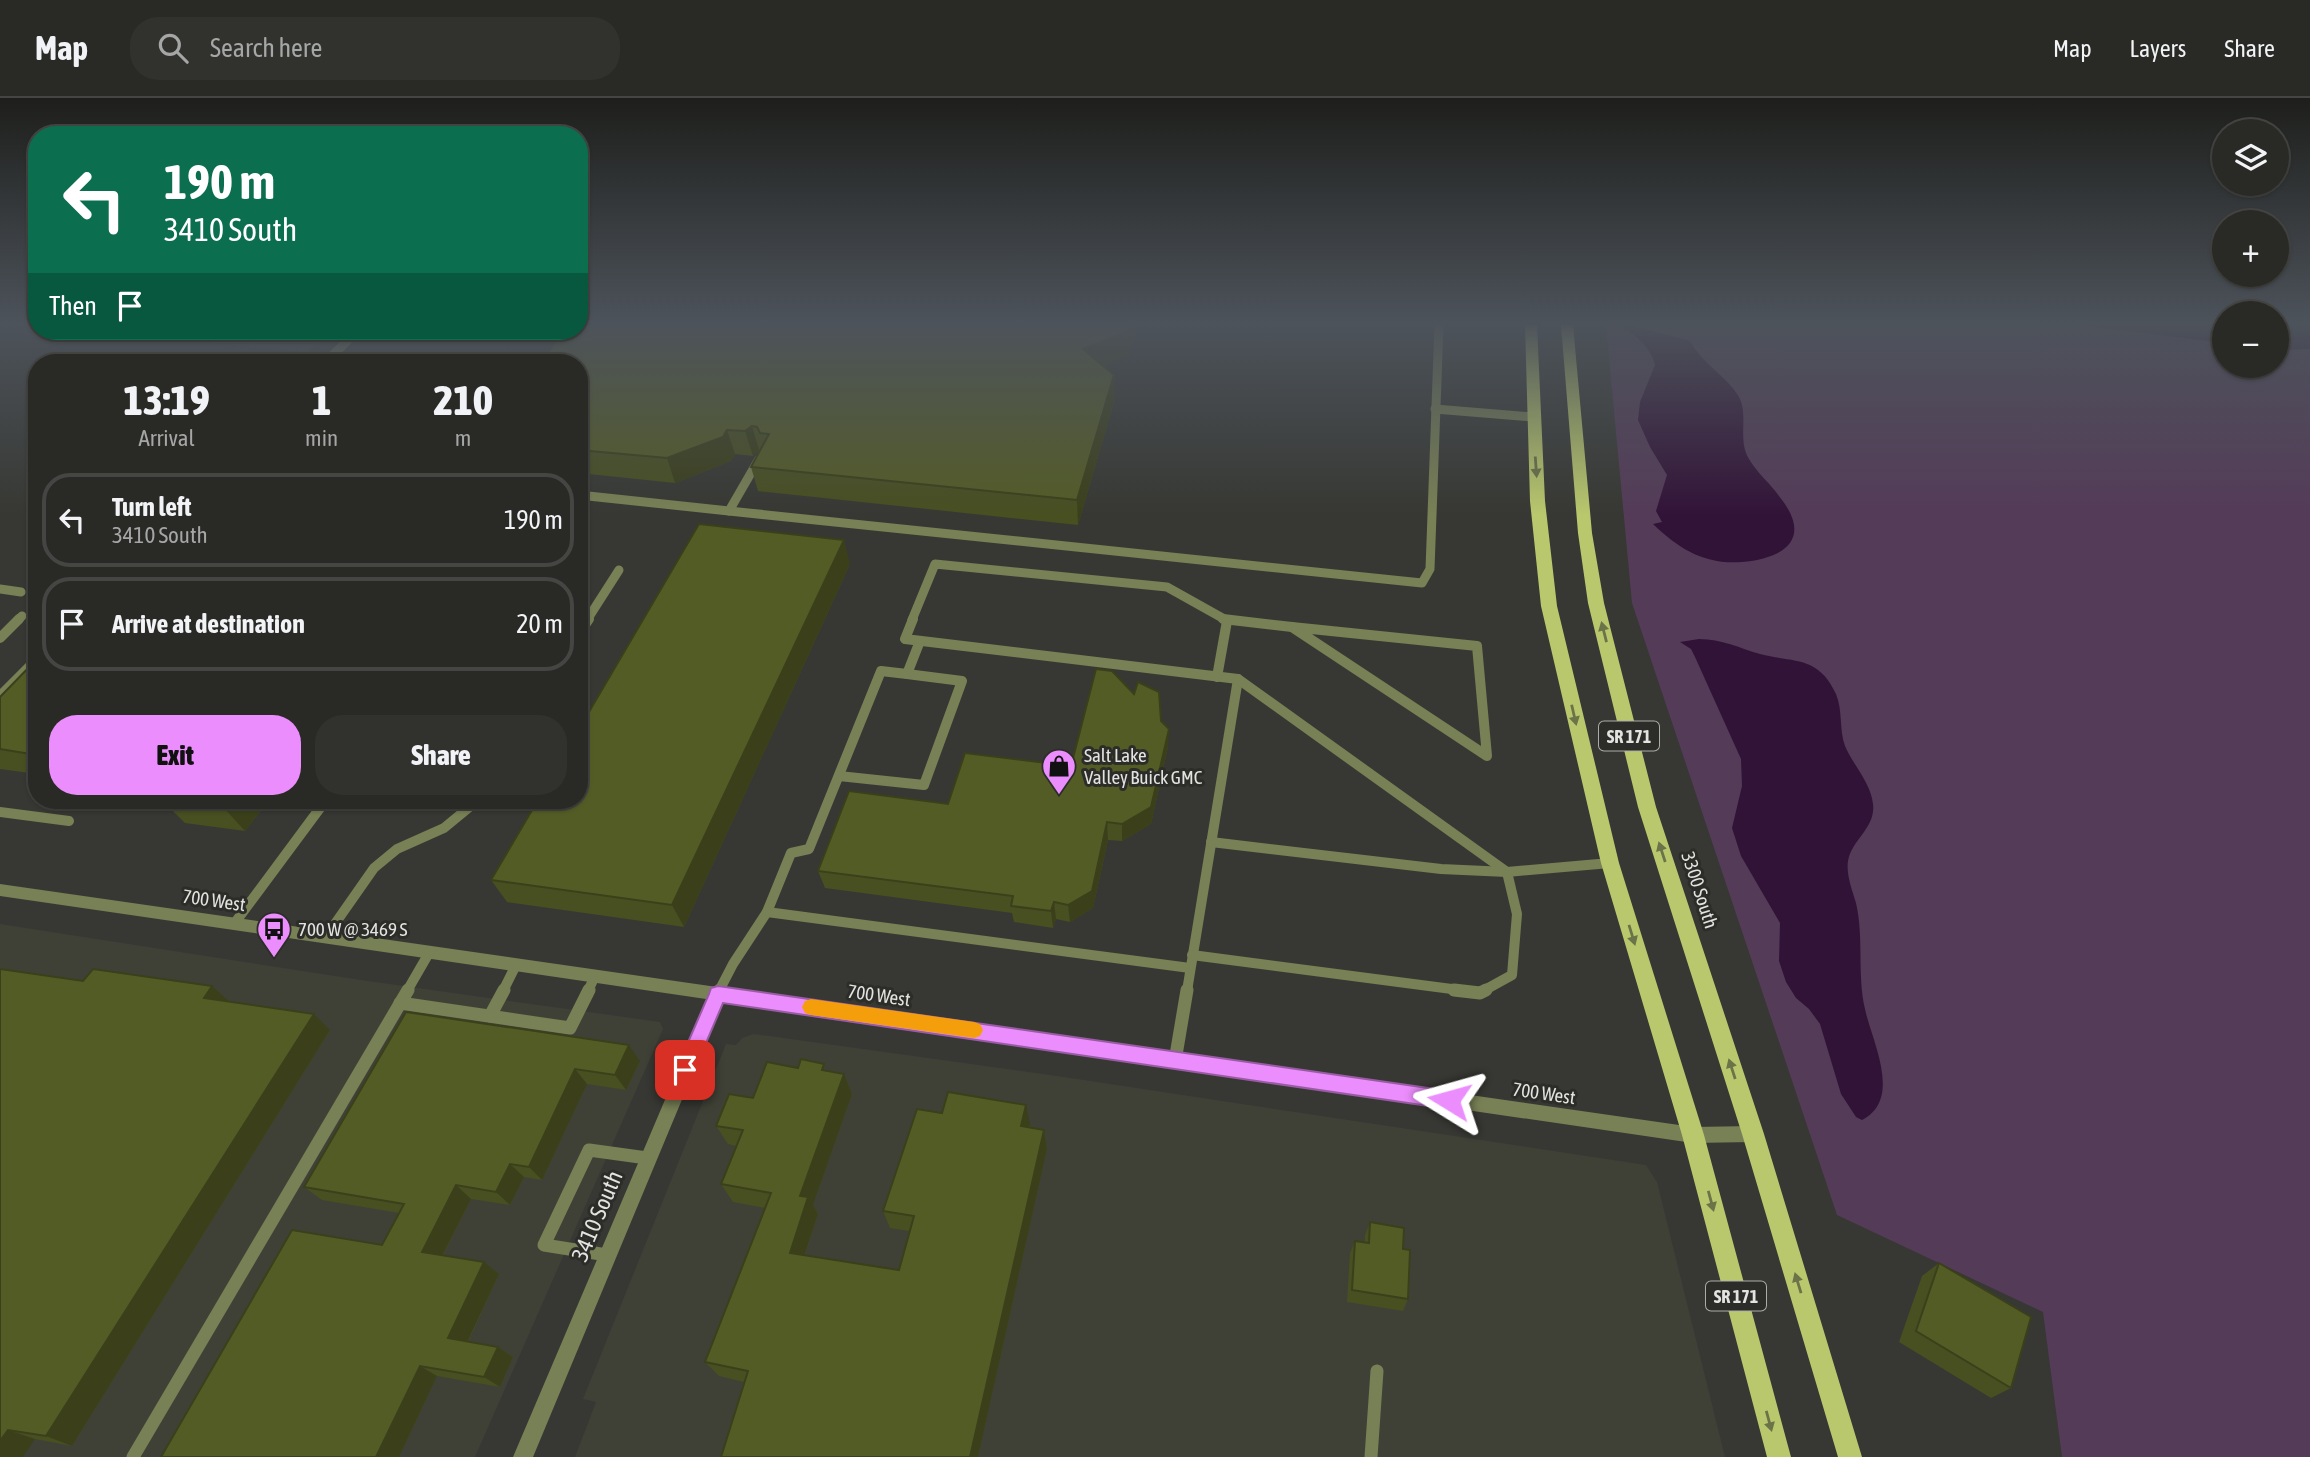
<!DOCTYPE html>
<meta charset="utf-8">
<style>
body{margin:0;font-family:"Asap Condensed",sans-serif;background:#31322e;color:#f1f3f6;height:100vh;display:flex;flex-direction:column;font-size:26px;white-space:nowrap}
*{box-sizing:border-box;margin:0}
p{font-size:23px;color:#a5a7a7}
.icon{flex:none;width:38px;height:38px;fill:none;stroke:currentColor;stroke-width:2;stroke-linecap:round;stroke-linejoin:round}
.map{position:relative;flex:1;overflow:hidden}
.sheet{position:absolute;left:28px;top:256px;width:560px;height:455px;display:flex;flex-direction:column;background:#292a26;border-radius:28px;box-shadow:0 2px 5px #0004,0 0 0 2px #454643}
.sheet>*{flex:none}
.banner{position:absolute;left:28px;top:28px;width:560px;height:214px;border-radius:28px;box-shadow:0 2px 5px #0004,0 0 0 2px #454643;background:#0b6e4f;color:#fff;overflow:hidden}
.buttons{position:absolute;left:2212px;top:21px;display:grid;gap:14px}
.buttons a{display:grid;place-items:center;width:77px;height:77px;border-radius:50%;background:#292a26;box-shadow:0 2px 5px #0004,0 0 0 2px #454643;font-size:35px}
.pin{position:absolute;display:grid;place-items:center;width:60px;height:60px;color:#fff;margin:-30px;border-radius:14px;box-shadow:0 4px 10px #0006}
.me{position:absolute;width:77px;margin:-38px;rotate:278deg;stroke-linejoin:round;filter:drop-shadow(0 0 5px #0008)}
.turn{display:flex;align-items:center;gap:24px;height:147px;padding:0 21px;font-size:32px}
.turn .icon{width:91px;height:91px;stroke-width:2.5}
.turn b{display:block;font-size:49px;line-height:60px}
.then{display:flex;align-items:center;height:66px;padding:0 21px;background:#0003;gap:14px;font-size:26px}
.eta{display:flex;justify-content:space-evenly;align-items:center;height:119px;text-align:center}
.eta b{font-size:42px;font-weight:800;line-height:49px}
.action{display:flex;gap:14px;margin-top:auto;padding:14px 21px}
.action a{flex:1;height:80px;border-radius:28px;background:#eb8dfc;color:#111;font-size:28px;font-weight:800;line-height:80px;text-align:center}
.action a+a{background:#31322e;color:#f1f3f6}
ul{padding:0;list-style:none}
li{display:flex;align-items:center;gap:21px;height:94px;margin:0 14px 10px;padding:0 7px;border:4px solid #454643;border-radius:28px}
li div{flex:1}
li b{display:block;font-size:26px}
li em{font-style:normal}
header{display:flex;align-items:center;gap:42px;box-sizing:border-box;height:98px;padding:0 35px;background:#292a26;border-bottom:2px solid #454643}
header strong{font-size:33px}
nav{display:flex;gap:38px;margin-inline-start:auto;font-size:24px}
.search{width:490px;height:63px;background:#31322e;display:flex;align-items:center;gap:18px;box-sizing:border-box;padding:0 24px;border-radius:28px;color:#a5a7a7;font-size:26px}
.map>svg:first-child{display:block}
.built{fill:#3f4136}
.green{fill:#543b58}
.water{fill:#321338}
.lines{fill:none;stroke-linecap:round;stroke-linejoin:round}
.service-far2{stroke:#788055;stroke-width:9}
.service-far1{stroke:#788055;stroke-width:10}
.service{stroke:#788055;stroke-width:13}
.minor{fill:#788055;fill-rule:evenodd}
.tertiary{fill:#788055;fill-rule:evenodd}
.primary{fill:#b9c86d;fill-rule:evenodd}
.wall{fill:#484f21}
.shaded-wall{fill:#3b401b}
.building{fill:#545c26;stroke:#3b401b;stroke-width:2}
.oneway{fill:#6b7348}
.route{fill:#eb8dfc;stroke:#995ca4;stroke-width:2}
.slow{fill:#f59e0b}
.labels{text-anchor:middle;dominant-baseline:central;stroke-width:6;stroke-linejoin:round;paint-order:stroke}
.shield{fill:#2c2d29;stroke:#acadaa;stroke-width:2}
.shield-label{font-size:18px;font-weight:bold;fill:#e3e4e1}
.poi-label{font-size:19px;fill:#e3e4e1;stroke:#2c2d29;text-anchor:start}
.street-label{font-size:19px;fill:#e3e4e1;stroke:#2c2d29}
.near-street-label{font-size:23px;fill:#e3e4e1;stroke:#2c2d29}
</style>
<header>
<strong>Map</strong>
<div class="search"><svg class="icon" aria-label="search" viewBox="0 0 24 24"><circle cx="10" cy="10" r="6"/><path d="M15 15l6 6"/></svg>Search here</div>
<nav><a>Map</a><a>Layers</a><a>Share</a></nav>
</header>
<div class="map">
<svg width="2310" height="1359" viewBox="0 0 2310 1359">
<rect width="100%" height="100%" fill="#373833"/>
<g class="built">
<path d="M89,233H328L307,254Z"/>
<path d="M0,826L361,882L660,924L663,931L475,1359H0Z"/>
<path d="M754,936L1064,979L1646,1067L1657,1084L1725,1359H575L596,1304L583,1301L726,946L736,947L742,940Z"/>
</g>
<path class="green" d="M1606,227H2224V268H2277V227H2310V1359H2062L2043,1214L1837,1117L1632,505Z"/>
<g class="water">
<path d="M1630,227L1690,243C1704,268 1727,278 1739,299C1749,318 1737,341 1749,361C1757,375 1770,385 1779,398C1813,440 1786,460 1742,464C1705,467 1679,451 1653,426L1662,424L1656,413L1667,377L1650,349L1638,322L1640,304L1655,267C1652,252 1637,237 1623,230Z"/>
<path d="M2077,227H2224V245Z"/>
<path d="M2277,227H2310V251L2277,252Z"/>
<path d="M1699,541C1722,541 1739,550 1760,556C1794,565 1818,557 1836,596C1843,613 1839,632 1845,648C1853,667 1871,685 1873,706C1876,730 1852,741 1848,763C1846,777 1852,791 1856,805C1864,839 1857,876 1865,911C1872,944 1903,1001 1862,1022L1856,1019L1841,996L1820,926L1809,911L1796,900L1786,884L1779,863L1780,825L1741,758L1732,730L1742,688L1741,661L1695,559L1691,551L1680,544Z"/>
</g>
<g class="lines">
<g class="service-far2">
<path d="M326,264L357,233"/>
<path d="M1435,311L1533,319"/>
<path d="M579,397L729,413L759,361"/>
<path d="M729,413L1422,485L1430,471L1439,227"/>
<path d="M0,491L21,494"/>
<path d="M18,522L22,518"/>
<path d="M587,522L619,472"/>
<path d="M912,522L935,466L1167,489L1226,522"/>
</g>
<g class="service-far1">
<path d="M913,521L905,541L1238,581L1187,893"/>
<path d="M1223,521L1292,529"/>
<path d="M1292,529L1477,548L1487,658Z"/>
<path d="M579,536L589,521"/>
<path d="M0,540L19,521"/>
<path d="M1217,579L1227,523"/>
<path d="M1238,581L1507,774L1517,816L1512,877L1483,893"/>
<path d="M0,598L37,561"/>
<path d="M839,678L924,687L962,583L907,576"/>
<path d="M0,714L69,723"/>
<path d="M1211,744L1441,771L1507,774L1610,765"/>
<path d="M767,814L1190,870"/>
<path d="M234,826L326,702"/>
<path d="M325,840L374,770L397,751L444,730L478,702"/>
<path d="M1192,857L1467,893"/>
<path d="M407,893L429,855"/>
<path d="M503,893L516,867"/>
<path d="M588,893L595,878"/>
<path d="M719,893L733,866L767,814L791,755L809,751L881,573L907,576L920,543"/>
</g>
<g class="service">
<path d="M1454,892L1480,895L1486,892"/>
<path d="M718,896L720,892"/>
<path d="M400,905L570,930L589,892"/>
<path d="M490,918L504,892"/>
<path d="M1175,963L1187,892"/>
<path d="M607,1157L544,1147L589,1052L647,1060"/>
<path d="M133,1359L408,892"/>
<path d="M1371,1359L1377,1273"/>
</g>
<path class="minor" d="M718,889L724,891L726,896L533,1359H513L710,896L712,891Z"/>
<path class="tertiary" d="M0,786L1693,1029L1753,1028L1759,1030L1762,1036L1759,1042L1753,1044L1693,1045L0,798Z"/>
<g class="primary">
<path d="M1525,227H1537L1545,403L1557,508L1619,765L1704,1037L1791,1359H1767L1682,1037L1601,765L1541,508L1530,403Z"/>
<path d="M1561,227H1573L1592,435L1604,505L1656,709L1764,1036L1862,1359H1838L1742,1036L1638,709L1588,505L1578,435Z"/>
</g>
</g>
<g class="wall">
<path d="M1128,258L1103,268L1115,301L1078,427L758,393L751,369L759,352L753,358L735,356L731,363L675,385L579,375V264Z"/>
<path d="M850,466L684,829L507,804L491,782Z"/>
<path d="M37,561V676L0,671V599Z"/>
<path d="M1134,596L1161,623L1168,649L1151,726L1122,743L1108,742L1093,810L1070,824L1056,821L1053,830L1014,824L1012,815L825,790L818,773L948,706L1071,668Z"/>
<path d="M162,702H269L245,733L185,725Z"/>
<path d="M0,871L230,904L330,932L72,1348L35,1341L0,1359Z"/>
<path d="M406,914L640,963L626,992L587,986L542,1082L524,1079L510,1107L471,1101L443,1157L499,1176L468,1244L498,1249L513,1259L500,1289L437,1278L399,1359H161L382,1147L399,1115L322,1102L304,1089Z"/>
<path d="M798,970L844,976L852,996L813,1107L818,1116L805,1157L899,1172L909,1133L890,1130L883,1113L942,1015L1030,1026L1029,1030L1044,1032L1047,1051L978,1359H721L744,1284L719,1278L705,1264L766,1110L733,1104L721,1086L736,1048L728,1046L716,1028Z"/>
<path d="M1370,1124L1403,1151L1408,1201L1403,1213L1347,1204L1350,1155L1355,1143L1365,1144V1137Z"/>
<path d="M1939,1165L2011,1290L1991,1300L1899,1244L1922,1178Z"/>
</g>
<g class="shaded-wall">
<path d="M1130,227H1138L1128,258L1085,276L1083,251Z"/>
<path d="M1114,277L1115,301L1078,427L1077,402Z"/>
<path d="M752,328L759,352L753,358L745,333Z"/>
<path d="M727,332L735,356L731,363L675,385L667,360Z"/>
<path d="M844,442L850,466L684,829L672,807Z"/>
<path d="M1169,631L1168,649L1151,726L1122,743V726Z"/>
<path d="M230,702H269L245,733L224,710Z"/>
<path d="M1107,724L1108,742L1093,810L1070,824L1068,807Z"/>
<path d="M1054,804L1056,821L1053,830L1051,813Z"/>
<path d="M212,888L230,904L204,900Z"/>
<path d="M314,916L330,932L72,1348L46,1338Z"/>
<path d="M629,947L640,963L626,992L615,977Z"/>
<path d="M575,971L587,986L542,1082L529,1069Z"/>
<path d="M844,976L852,996L813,1107L818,1116L800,1171L790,1155L800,1098Z"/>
<path d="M1026,1007L1030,1026L1025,1047L1021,1028Z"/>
<path d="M1044,1032L1047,1051L978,1359H970Z"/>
<path d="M510,1066L524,1079L510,1107L496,1094Z"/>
<path d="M456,1087L471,1101L438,1166L422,1154Z"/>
<path d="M484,1164L499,1176L464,1251L448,1240Z"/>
<path d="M498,1249L513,1259L500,1289L484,1279Z"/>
<path d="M420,1268L437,1278L399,1359H376Z"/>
<path d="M8,1332L35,1341L23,1359H0V1343Z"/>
</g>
<g class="building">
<path d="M579,227H1130L1128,233L1083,251L1114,277L1077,402L751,369L769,336L760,335L757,329L752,328L745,333L727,332L723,339L667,360L579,352V264H540L565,233H579Z"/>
<path d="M699,426L844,442L672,807L491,782L538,702H579V631Z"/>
<path d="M37,561V657L0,651V599Z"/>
<path d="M1096,571L1112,573L1134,596L1138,584L1159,594L1161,623L1169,631L1151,709L1122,726L1107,724L1092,793L1068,807L1054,804L1051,813L1011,808L1013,798L818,773L849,693L948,706L965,655L1071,668Z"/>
<path d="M163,702H230L224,710Z"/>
<path d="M0,871L83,883L93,871L212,888L204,900L314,916L46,1338L8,1332L0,1343Z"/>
<path d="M406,914L629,947L615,977L575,971L529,1069L510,1066L496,1094L456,1087L422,1154L484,1164L448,1240L498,1249L484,1279L420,1268L376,1359H161L292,1132L382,1147L404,1106L304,1089Z"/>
<path d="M801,961L824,966L822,972L844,976L800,1098L808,1099L790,1155L899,1172L914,1118L883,1113L917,1011L942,1015L948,994L1026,1007L1021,1028L1044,1032L970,1359H721L748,1273L705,1264L771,1095L721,1086L743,1032L716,1028L729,996L753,1000L767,964L798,970Z"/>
<path d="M1370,1124L1404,1130L1403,1151L1410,1152L1408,1201L1352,1192L1355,1143L1369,1145Z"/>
<path d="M1939,1165L2031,1219L2011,1290L1916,1233Z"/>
</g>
<defs><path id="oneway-solid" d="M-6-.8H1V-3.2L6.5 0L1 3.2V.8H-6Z" transform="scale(1.75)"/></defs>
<g class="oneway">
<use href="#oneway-solid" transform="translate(1536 369) rotate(86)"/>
<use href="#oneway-solid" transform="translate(1604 534) rotate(-104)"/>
<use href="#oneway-solid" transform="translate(1574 617) rotate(77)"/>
<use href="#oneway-solid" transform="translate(1662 754) rotate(-108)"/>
<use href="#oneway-solid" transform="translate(1632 837) rotate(73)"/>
<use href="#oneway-solid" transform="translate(1732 971) rotate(-108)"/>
<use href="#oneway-solid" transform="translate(1711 1103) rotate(75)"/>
<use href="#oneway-solid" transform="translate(1798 1185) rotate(-107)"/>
<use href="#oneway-solid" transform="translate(1769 1323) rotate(75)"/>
</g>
<linearGradient id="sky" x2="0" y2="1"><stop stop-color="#1e1f1c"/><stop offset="0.54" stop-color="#4d535b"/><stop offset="1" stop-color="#4d535b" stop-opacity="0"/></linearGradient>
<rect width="2310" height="417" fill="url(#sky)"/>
<path class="route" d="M718,888L1449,993L1455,996L1458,1002L1455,1009L1449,1011L723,905L692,978L685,980L679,978L676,972L709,896L711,890Z"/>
<path class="slow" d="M811,901L974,924L980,926L983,932L980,938L974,940L811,917L805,915L802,909L805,903Z"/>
<defs>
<g id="shop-pin" transform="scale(1.75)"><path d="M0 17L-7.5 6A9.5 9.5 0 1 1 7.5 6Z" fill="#eb8dfc" stroke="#2c2d29"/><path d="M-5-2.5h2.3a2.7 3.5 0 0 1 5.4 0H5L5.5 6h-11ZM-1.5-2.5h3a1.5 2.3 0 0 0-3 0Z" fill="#111"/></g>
<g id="bus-pin" transform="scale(1.75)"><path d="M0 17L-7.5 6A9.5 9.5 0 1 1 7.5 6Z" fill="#eb8dfc" stroke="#2c2d29"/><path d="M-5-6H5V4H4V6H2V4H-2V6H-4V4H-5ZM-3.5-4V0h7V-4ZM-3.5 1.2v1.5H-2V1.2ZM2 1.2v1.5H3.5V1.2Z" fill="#111"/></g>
</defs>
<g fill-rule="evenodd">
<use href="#shop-pin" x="1059" y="668"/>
<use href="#bus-pin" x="274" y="831"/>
</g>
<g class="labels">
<g class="shield">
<rect x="1599" y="623.5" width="60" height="29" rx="5"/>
<rect x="1706" y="1183.5" width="60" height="29" rx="5"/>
</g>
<g class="shield-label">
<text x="1629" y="638">SR 171</text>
<text x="1736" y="1198">SR 171</text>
</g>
<g class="poi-label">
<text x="1084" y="657">Salt Lake<tspan x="1084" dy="22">Valley Buick GMC</tspan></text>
<text x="298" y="831">700 W @ 3469 S</text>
</g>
<g class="street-label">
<text transform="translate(1700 792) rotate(72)">3300 South</text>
<text transform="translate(214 802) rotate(8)">700 West</text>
<text transform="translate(879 897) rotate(8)">700 West</text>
<text transform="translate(1544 995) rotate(8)">700 West</text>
</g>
<g class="near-street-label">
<text transform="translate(597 1118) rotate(-67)">3410 South</text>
</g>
</g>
</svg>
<div class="buttons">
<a><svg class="icon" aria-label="layers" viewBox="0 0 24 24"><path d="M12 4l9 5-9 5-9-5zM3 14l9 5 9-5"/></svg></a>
<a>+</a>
<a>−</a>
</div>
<div class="pin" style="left:685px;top:972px;background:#d93025"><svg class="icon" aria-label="arrive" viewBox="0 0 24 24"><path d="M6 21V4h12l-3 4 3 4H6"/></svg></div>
<svg class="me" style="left:1449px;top:1002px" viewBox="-20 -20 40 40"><path d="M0-17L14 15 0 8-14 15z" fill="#eb8dfc" stroke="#fff" stroke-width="4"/></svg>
<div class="banner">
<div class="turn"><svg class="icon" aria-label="left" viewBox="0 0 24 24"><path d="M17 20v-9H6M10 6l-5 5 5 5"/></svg><div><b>190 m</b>3410 South</div></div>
<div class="then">Then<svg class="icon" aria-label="arrive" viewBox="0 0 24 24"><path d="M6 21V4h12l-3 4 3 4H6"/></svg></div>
</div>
<section class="sheet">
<div class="eta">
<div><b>13:19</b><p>Arrival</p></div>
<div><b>1</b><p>min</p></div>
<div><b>210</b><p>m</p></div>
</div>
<ul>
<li><svg class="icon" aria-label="left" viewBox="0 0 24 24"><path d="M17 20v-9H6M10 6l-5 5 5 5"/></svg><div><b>Turn left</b><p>3410 South</p></div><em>190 m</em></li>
<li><svg class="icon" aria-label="arrive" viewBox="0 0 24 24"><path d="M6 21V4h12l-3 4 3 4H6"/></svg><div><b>Arrive at destination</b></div><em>20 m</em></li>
</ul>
<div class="action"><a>Exit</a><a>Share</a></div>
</section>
</div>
